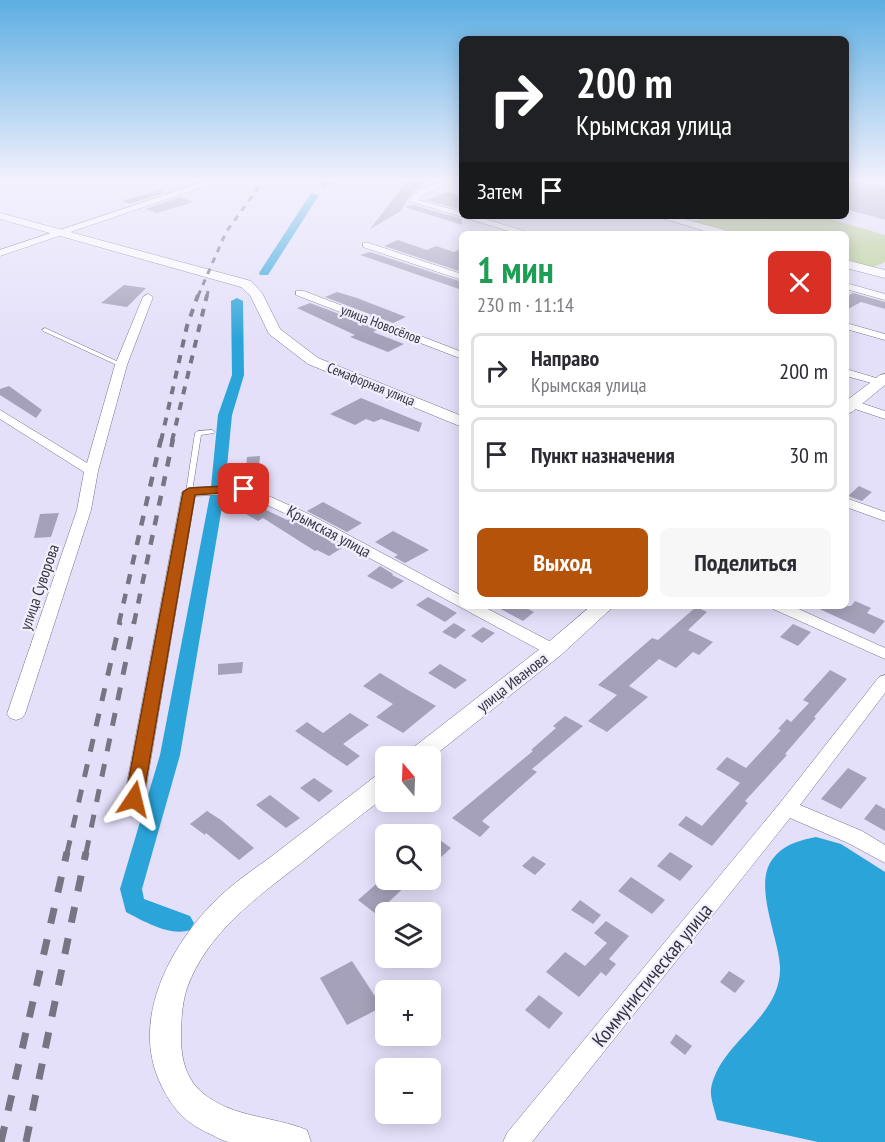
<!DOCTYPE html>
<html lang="ru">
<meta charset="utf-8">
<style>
body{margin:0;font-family:"PT Sans Narrow",sans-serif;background:#f7f7f7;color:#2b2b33;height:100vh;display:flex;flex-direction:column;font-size:22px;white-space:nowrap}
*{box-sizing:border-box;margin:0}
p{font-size:20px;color:#7c7c81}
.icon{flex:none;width:33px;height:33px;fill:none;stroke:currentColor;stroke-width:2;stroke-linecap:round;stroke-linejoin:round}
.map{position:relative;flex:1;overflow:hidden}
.drawer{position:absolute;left:459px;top:231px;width:390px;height:378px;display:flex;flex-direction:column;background:#fff;border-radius:9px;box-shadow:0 3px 15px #0003}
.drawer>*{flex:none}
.banner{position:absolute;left:459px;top:36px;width:390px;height:183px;border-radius:9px;box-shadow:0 3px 15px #0003;background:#202124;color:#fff;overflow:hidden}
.needle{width:39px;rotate:341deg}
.fabs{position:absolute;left:375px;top:746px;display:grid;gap:12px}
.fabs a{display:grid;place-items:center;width:66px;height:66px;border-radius:9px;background:#fff;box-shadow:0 3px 15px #0003;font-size:30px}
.pin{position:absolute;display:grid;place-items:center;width:51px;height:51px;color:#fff;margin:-26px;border-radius:12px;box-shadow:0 3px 9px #0006}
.me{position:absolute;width:66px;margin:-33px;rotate:10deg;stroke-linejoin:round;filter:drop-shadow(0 0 4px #0008)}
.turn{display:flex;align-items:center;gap:21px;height:126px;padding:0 18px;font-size:27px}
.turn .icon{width:78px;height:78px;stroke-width:2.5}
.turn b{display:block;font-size:42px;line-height:51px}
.then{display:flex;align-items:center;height:57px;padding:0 18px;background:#0003;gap:12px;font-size:22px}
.round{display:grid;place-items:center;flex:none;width:63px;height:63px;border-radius:9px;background:#f7f7f7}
.headline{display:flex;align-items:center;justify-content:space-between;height:102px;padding:0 18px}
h1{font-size:36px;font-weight:600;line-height:45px;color:#1e9e55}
.action{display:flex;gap:12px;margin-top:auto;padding:12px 18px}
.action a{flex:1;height:69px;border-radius:9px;background:#b45309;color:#fff;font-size:24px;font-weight:600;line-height:69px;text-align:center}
.action a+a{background:#f7f7f7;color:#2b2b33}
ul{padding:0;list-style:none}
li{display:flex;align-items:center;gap:18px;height:75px;margin:0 12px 9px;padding:0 6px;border:3px solid #e1e1e2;border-radius:9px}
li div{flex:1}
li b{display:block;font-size:22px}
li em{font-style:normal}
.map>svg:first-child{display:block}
.green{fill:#b0cc82}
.water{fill:#2ba4d9}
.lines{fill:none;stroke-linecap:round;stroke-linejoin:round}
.canal{fill:#2ba4d9;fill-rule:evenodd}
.building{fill:#a5a1ba}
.service-casing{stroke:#747188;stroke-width:1}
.minor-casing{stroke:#747188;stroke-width:1}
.tertiary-casing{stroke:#747188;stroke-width:1}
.service{fill:#fff;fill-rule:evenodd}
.minor{fill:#fff;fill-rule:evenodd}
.tertiary{fill:#fff;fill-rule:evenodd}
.rail-far4{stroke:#777484;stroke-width:3;stroke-dasharray:6 6;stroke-linecap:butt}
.rail-far3{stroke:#777484;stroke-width:4;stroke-dasharray:8 8;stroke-linecap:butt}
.rail-far2{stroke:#777484;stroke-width:4.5;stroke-dasharray:10 10;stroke-linecap:butt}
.rail-far1{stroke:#777484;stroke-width:5;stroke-dasharray:13 13;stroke-linecap:butt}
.rail{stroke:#777484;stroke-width:7;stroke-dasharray:16 16;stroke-linecap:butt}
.route{fill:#b45309;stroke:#753606;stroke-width:1.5}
.labels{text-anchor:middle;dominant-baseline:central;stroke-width:4.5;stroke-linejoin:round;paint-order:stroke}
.far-street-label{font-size:14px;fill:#35333d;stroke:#f1effe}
.street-label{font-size:16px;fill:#35333d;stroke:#f1effe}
.near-street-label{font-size:20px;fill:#35333d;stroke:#f1effe}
</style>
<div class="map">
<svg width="885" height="1142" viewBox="0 0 885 1142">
<rect width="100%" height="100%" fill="#e4e0fa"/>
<path class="green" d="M708,216H821L885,235V262L869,269L846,263V234H739L693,222Z"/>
<path class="water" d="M816,837L841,844L885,872V1142H818L717,1120C715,1111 710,1098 711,1089C719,1042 782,1018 780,967C779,939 755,889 770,863C781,845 797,841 816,837Z"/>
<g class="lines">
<g class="canal">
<path d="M324,180H333L324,188L320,185Z"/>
<path d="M311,193L319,195L268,275H260L259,273Z"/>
<path d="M237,298L243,301L244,375L232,415L225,487L219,491L224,495L180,755L142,889L144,899L190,916L194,923L190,930C171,937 143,921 126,912L120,889L160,755L210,495L216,491L211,487L218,415L232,375L231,301Z"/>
</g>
</g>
<g class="building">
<path d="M408,180H424L407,200L401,211L370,229Z"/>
<path d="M846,180L885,188V220L846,209Z"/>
<path d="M160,190L166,192L130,204L122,201Z"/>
<path d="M448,192L462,197V210L426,200Z"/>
<path d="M180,197L194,202L157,213L145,209Z"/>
<path d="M413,205L462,219V225L405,207Z"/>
<path d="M398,240L427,250L436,246L454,252L462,248V272L384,246Z"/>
<path d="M370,252L462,282V290L360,255Z"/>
<path d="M124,285L146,288L127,307L101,303Z"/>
<path d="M337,292L357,298L406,317L393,323L325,297Z"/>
<path d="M853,293L885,302V309L861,302L846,310V297Z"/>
<path d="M310,303L379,329L373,332L404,344L388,352L350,337L355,335L297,308Z"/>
<path d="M9,386L42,410L36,418L0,395V389Z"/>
<path d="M361,398L422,423L419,432L381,419L374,422L366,419L355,425L330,414Z"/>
<path d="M260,456L258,477H245L247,457Z"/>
<path d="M859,486L872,492L862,501L848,496Z"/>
<path d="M231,496H237L287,520L292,519L332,540L330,542L342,548L329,556L317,550L315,551L263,518L258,521L227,503Z"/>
<path d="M323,502L362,523L347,532L307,511Z"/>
<path d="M59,513L51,537L34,538L40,514Z"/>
<path d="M393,531L429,550L405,563L394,557L398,555L375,542Z"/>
<path d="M380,566L393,574L392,575L404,581L392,589L367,576Z"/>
<path d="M428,597L445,606L457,613L445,622L416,605Z"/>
<path d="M855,601L871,608L867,613L885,621L874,634L813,606H851Z"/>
<path d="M495,606H522L534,612L523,621Z"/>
<path d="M696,607L707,612L688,630L713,642L699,655L693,652L676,668L659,659L629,686L648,697L607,732L588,721L617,695L598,685L652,638L658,640Z"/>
<path d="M454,623L466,630L455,639L442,632Z"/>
<path d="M793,624L811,632L798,646L780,637Z"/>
<path d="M483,627L495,633L482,643L471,636Z"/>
<path d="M243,662L242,673L218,675V664Z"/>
<path d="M440,664L467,680L455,689L428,673Z"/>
<path d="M830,670L847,679L814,717L816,718L785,754L787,755L745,801L748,803L712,846L678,825L686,816L702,826L740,783L716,769L727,757L746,768L781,730L778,729L787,719L791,722L809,703L803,700Z"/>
<path d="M380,673L408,690L436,706L403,733L376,717L393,704L363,686Z"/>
<path d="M350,713L369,725L343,744L360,756L347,766L295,731L307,722L323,733Z"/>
<path d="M565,716L583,726L532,769L537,772L482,821L490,827L480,837L452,818L533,751L531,750L556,728L553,726Z"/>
<path d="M848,768L867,778L841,809L821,799Z"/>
<path d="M314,778L333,791L319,802L300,788Z"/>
<path d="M270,795L300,818L286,828L256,805Z"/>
<path d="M876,804L885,809V831L864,819Z"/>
<path d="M207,811L221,820L254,848L239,860L206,833L205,835L190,824Z"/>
<path d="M430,833L451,848L440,858L430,851Z"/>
<path d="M670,852L693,866L680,881L657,866Z"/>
<path d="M533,856L546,864L535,875L522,866Z"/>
<path d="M631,877L665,900L652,914L618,891Z"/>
<path d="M382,879H413L376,914L358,900Z"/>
<path d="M580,900L601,915L593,924L571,910Z"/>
<path d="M606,921L629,936L609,959L616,964L606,976L601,972L579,997L546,972L565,952L585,966L607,943L594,933Z"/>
<path d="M352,961L382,1007L347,1025L320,978Z"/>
<path d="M729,971L745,981L735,993L720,982Z"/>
<path d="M539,995L563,1013L549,1029L525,1010Z"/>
<path d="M676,1034L692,1046L685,1055L670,1043Z"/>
</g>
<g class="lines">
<g class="service-casing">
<g id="service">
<path d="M45,328L123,364L124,365L121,367L119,366L43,331L42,330Z"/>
<path d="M212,430L215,432L214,433L201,435L192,492L189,494L187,493L186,492L195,433L198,431Z"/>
</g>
</g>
<g class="minor-casing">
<g id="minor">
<path d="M210,180H223L0,256V250Z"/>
<path d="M445,180H458L424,194L418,200L462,212V216H476L533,234H519L409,201L418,190Z"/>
<path d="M876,180H885V184Z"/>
<path d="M710,226L713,227V231L708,234H697Z"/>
<path d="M363,243H369L462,274V280L363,247Z"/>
<path d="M846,283L885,294V300L846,289Z"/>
<path d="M296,291H304L462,352V359L296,295Z"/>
<path d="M148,294L153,297L127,365L98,471L91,510L25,714L22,718L16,720L10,718L7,714L77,510L84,472L0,419V410L87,463L115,365L143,297Z"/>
<path d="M846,323L885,334V340L846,329Z"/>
<path d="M846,369L883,380L885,382L879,385L846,376Z"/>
<path d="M846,398L885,411V419L846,406Z"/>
<path d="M244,485L311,515L462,596V606H482L559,646L561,650L559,654H547L301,521L242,493L195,496L144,799L141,804L134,806L127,804L124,799L182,492L189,488Z"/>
<path d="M846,498L885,512V521L846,507Z"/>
<path d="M771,606H792L885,648V659L773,609Z"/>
<path d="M885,675V693L800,805L862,831L885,845V863L848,843L790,818L532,1142H503L507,1133L780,803L879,677Z"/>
</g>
</g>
<g class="tertiary-casing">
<g id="tertiary">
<path d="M0,213L251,281L262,293L280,329L318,358L462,416V427L308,364L269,334L250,295L241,287L0,219Z"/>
<path d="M655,216H674L732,232L734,234H715Z"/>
<path d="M846,260L885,270V278L846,268Z"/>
<path d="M885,374V385L852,412L846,414V401L880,375Z"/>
<path d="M591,606H614L561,655L430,759V756H406L410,750L545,645Z"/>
<path d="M386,773V796C357,818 328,841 300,864C256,898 207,933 187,988C182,1003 181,1021 181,1037C181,1059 186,1080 204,1094C234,1118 273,1116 307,1130L311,1142C289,1142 250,1142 229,1142C222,1141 215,1136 208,1133C182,1121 169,1104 158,1078C132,1014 173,942 218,898C235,882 254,869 272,856C307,829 342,802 377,775Z"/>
</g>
</g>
<use href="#service" class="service"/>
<use href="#minor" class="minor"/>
<use href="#tertiary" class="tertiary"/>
<g class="rail-far4">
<path d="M198,296L226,232L264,180"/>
<path d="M207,296L208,291"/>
</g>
<g class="rail-far3">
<path d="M161,441L187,326L198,295"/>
<path d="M172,441L207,295"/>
</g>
<g class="rail-far2">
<path d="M119,623L161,439"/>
<path d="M134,623L173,439"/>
</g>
<g class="rail-far1">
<path d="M67,853L120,622"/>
<path d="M86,853L134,622"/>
</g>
<g class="rail">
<path d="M1,1142L67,852"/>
<path d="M26,1142L86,852"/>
</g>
</g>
<linearGradient id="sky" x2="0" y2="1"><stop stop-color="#5caee2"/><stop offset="0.53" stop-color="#f3f1fd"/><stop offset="1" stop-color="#f3f1fd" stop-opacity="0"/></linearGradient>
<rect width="885" height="340" fill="url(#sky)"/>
<path class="route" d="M244,485L250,489L249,491L195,495L143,799L140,803L134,805L128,803L125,799L183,492L189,488Z"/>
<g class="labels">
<g class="far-street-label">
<text transform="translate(381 324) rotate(21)">улица Новосёлов</text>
<text transform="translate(371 384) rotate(22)">Семафорная улица</text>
</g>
<g class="street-label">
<text transform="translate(329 531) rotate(28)">Крымская улица</text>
<text transform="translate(39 587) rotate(-71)">улица Суворова</text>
<text transform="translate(512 682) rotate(-38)">улица Иванова</text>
</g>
<g class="near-street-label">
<text transform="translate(652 975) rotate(-51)">Коммунистическая улица</text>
</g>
</g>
</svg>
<div class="fabs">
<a><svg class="needle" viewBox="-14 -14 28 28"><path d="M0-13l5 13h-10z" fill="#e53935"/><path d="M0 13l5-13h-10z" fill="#7c7c81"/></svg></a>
<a><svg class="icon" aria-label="search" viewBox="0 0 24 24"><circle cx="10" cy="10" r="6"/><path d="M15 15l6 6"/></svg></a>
<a><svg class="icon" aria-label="layers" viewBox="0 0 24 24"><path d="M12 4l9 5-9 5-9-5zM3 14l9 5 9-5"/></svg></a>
<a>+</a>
<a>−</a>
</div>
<div class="pin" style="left:244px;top:489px;background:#d93025"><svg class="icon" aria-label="arrive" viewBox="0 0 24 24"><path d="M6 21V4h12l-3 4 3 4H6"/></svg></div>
<svg class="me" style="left:134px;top:799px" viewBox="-20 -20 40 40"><path d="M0-17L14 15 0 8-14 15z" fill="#b45309" stroke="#fff" stroke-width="4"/></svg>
<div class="banner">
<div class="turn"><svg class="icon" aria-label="right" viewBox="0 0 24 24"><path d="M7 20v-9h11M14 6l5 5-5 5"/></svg><div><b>200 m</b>Крымская улица</div></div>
<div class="then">Затем<svg class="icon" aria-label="arrive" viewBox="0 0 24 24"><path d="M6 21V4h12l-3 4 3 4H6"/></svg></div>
</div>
<section class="drawer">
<div class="headline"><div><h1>1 мин</h1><p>230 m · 11:14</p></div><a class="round" style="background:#d93025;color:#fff"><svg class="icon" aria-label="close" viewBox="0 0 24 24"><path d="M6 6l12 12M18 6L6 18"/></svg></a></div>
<ul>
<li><svg class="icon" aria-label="right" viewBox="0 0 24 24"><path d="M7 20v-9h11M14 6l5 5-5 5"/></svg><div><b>Направо</b><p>Крымская улица</p></div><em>200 m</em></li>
<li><svg class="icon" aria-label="arrive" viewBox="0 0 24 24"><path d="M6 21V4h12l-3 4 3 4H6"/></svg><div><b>Пункт назначения</b></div><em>30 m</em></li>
</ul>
<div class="action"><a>Выход</a><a>Поделиться</a></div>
</section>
</div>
